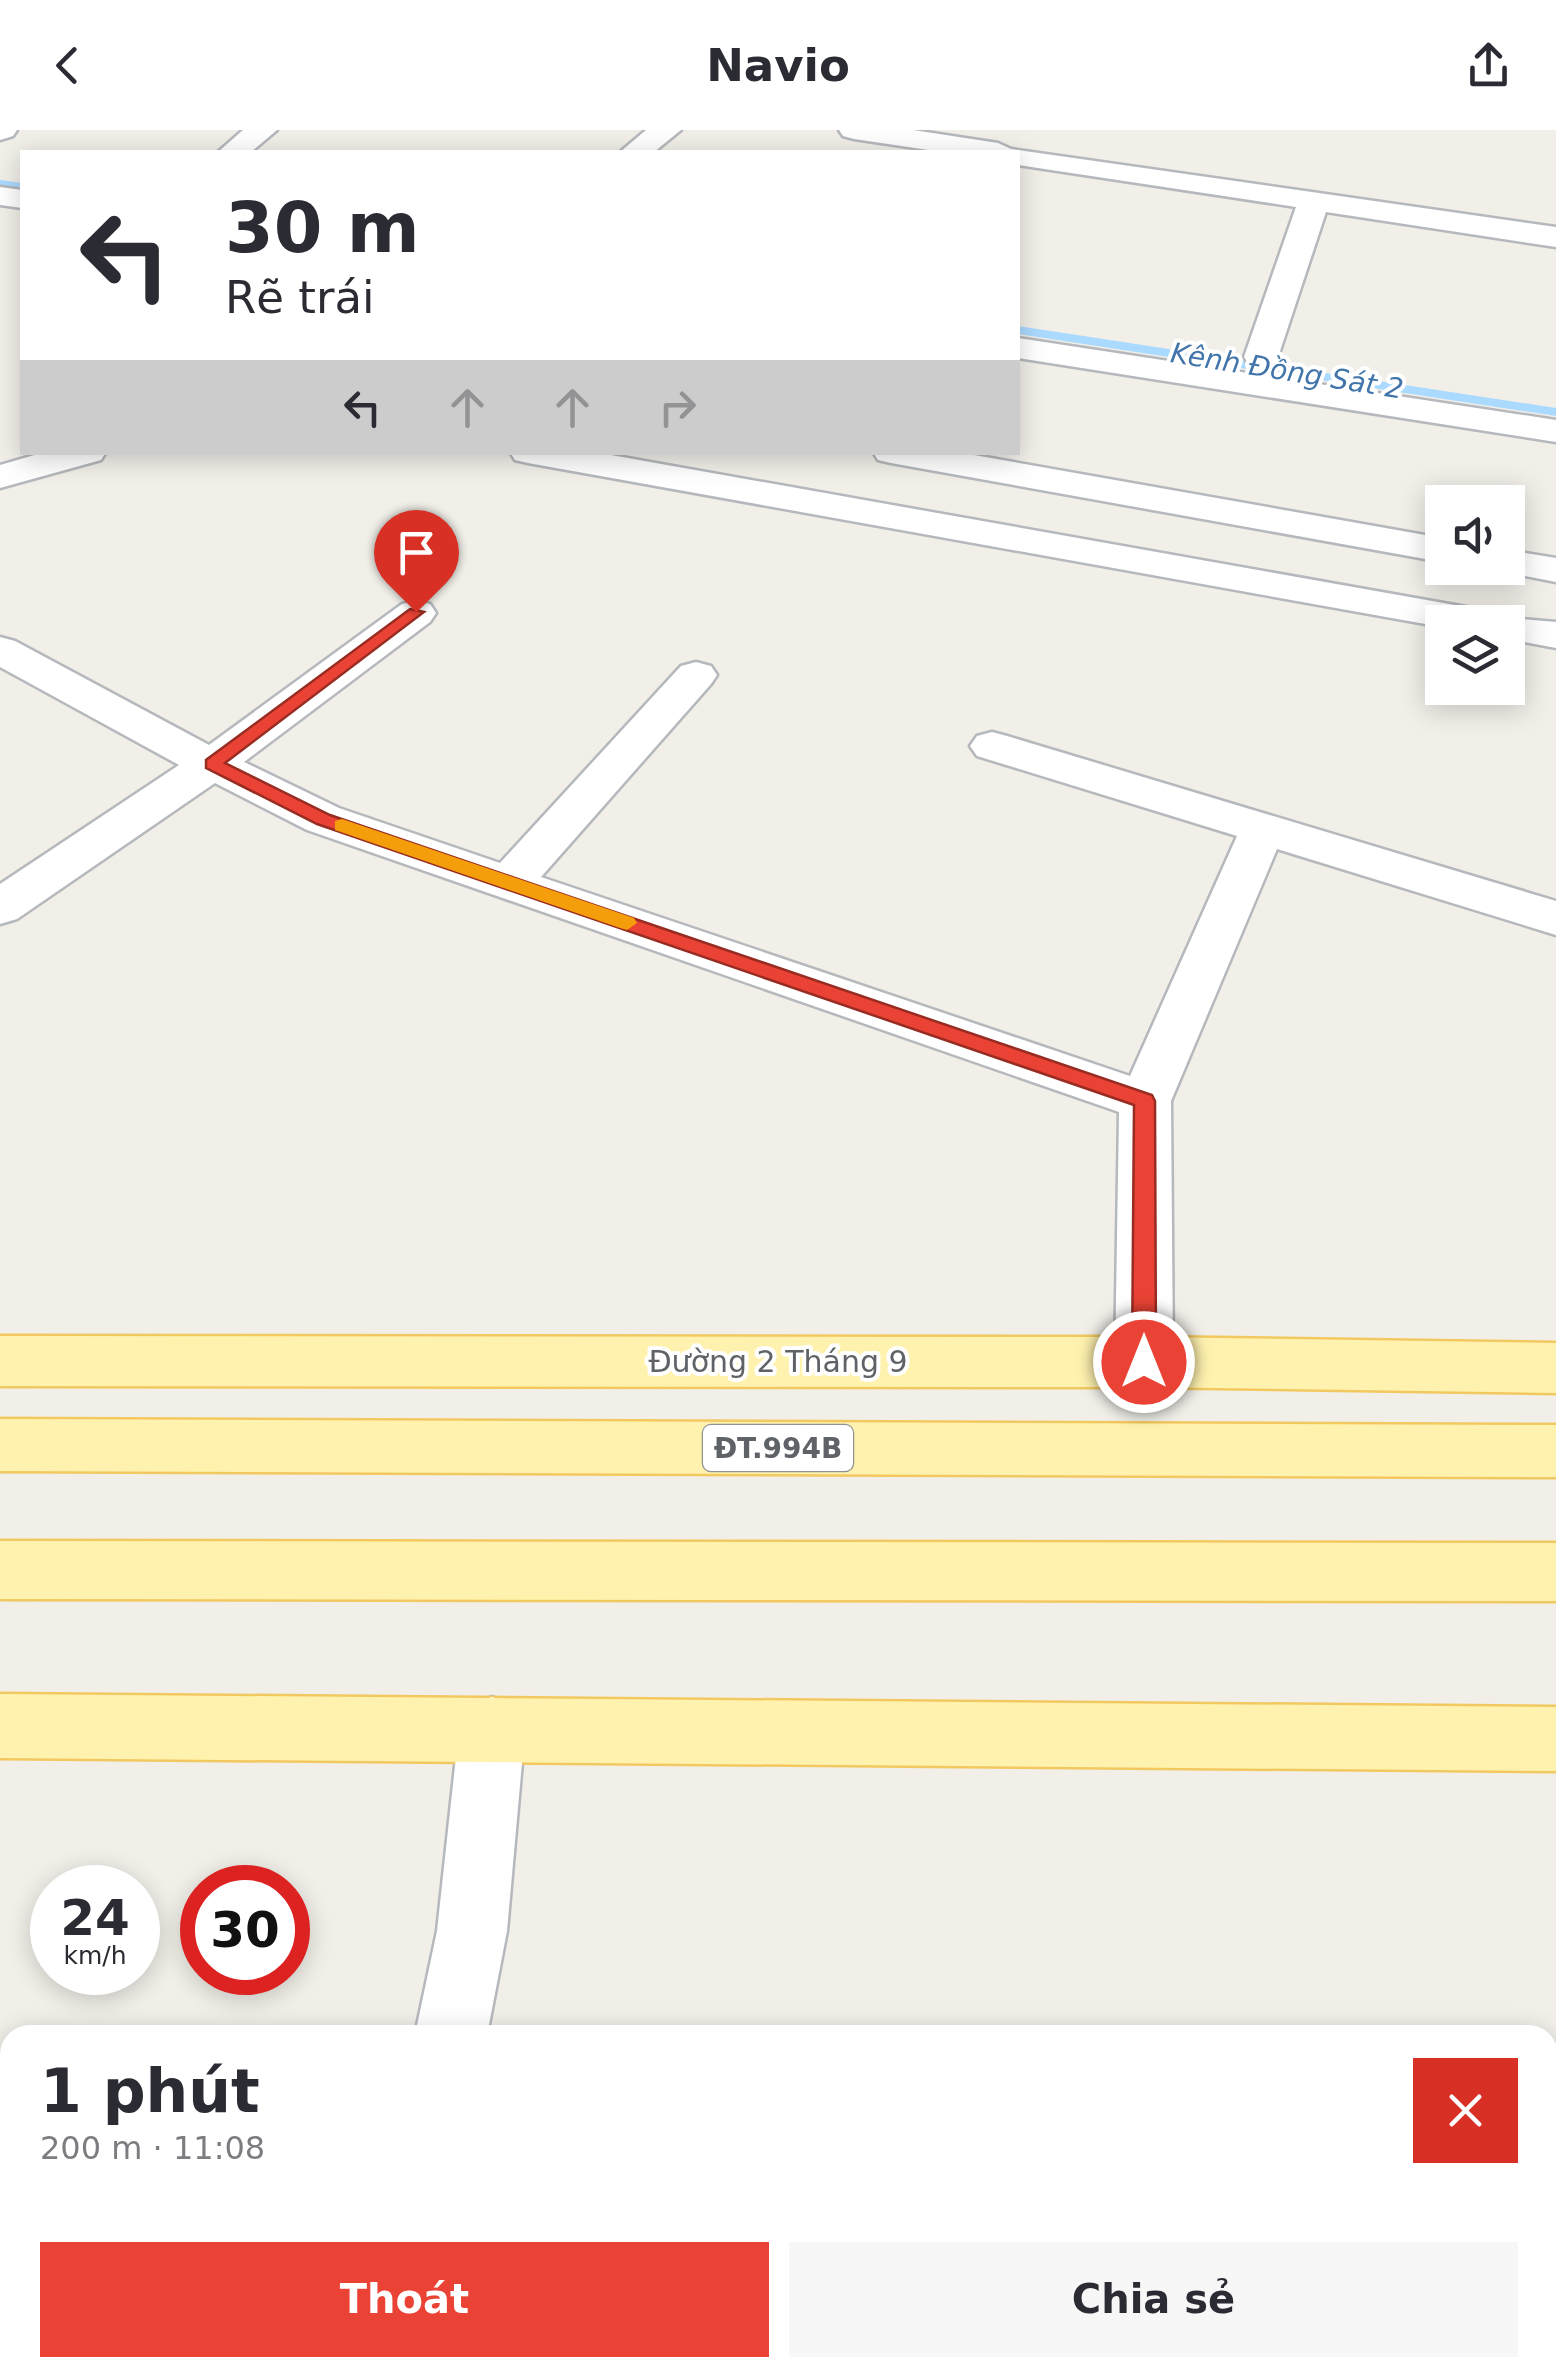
<!DOCTYPE html>
<html lang="vi">
<meta charset="utf-8">
<style>
body{margin:0;font-family:"DejaVu Sans",sans-serif;background:#f7f7f7;color:#2b2b33;height:100vh;display:flex;flex-direction:column;font-size:38px;white-space:nowrap}
*{box-sizing:border-box;margin:0}
p{font-size:32px;color:#7c7c81}
.icon{flex:none;width:55px;height:55px;fill:none;stroke:currentColor;stroke-width:2;stroke-linecap:round;stroke-linejoin:round}
.map{position:relative;flex:1;overflow:hidden}
.sheet{position:absolute;left:0px;top:1895px;width:1558px;height:352px;display:flex;flex-direction:column;background:#fff;border-radius:30px 30px 0 0;box-shadow:0 5px 25px #0003}
.sheet>*{flex:none}
.top-card{position:absolute;left:20px;top:20px;width:1000px;height:305px;border-radius:0px;box-shadow:0 5px 25px #0003;background:#fff;color:#2b2b33;overflow:hidden}
.buttons{position:absolute;left:1425px;top:355px;display:grid;gap:20px}
.buttons a{display:grid;place-items:center;width:100px;height:100px;border-radius:0px;background:#fff;box-shadow:0 5px 25px #0003;font-size:50px}
.speed{position:absolute;left:30px;top:1735px;display:flex;gap:20px;font-size:50px;font-weight:700;text-align:center}
.speed>*{display:grid;place-content:center;width:130px;height:130px;border-radius:50%;background:#fff;box-shadow:0 5px 25px #0003;line-height:1}
.speed small{font-size:25px;font-weight:400}
.speed .limit{border:15px solid #d22;background:#fff;color:#111}
.pin{position:absolute;display:grid;place-items:center;width:85px;height:85px;color:#fff;margin:-102px -42px;border-radius:50% 50% 50% 0;rotate:-45deg;box-shadow:0 0 10px #0007}
.pin .icon{rotate:45deg}
.me{position:absolute;width:110px;margin:-55px;rotate:0deg;stroke-linejoin:round;filter:drop-shadow(0 0 8px #0008)}
.turn{display:flex;align-items:center;gap:35px;height:210px;padding:0 40px;font-size:45px}
.turn .icon{width:130px;height:130px;stroke-width:2.5}
.turn b{display:block;font-size:70px;line-height:85px}
.lanes{display:flex;align-items:center;height:95px;padding:0 40px;background:#0003;justify-content:center;gap:50px;direction:ltr}
.lanes .off{opacity:.35}
.round{display:grid;place-items:center;flex:none;width:105px;height:105px;border-radius:0px;background:#f7f7f7}
.headline{display:flex;align-items:center;justify-content:space-between;height:170px;padding:0 40px}
h1{font-size:60px;font-weight:700;line-height:75px}
.primary-button{display:flex;gap:20px;margin-top:auto;padding:20px 40px}
.primary-button a{flex:1;height:115px;border-radius:0px;background:#ea4335;color:#fff;font-size:40px;font-weight:700;line-height:115px;text-align:center}
.primary-button a+a{background:#f7f7f7;color:#2b2b33}
header{display:flex;justify-content:space-between;align-items:center;height:130px;padding:0 40px;background:#fff;font-size:45px;font-weight:700}
.map>svg:first-child{display:block}
.lines{fill:none;stroke-linecap:round;stroke-linejoin:round}
.stream{fill:#aadaff;fill-rule:evenodd}
.minor-casing{stroke:#b5b8bc;stroke-width:5}
.major-casing{stroke:#f2c960;stroke-width:5}
.minor{fill:#fff;fill-rule:evenodd}
.major{fill:#fff2af;fill-rule:evenodd}
.route{fill:#ea4335;stroke:#982c22;stroke-width:2.5}
.slow{fill:#f59e0b}
.labels{text-anchor:middle;dominant-baseline:central;stroke-width:8;stroke-linejoin:round;paint-order:stroke}
.far-water-label{font-size:28px;font-style:italic;fill:#4174aa;stroke:#fff}
.shield{fill:#fff;stroke:#8f9295;stroke-width:2.5}
.shield-label{font-size:28px;font-weight:bold;fill:#5f6368}
.street-label{font-size:30px;fill:#5f6368;stroke:#fff}
</style>
<header><svg class="icon" aria-label="back" viewBox="0 0 24 24"><path d="M15 5l-7 7 7 7"/></svg>Navio<svg class="icon" aria-label="share" viewBox="0 0 24 24"><path d="M12 15V3M7 8l5-5 5 5M5 13v7h14v-7"/></svg></header>
<div class="map">
<svg width="1556" height="2246" viewBox="0 0 1556 2246">
<rect width="100%" height="100%" fill="#f1efe8"/>
<g class="lines">
<g class="stream">
<path d="M0,50L22,53V59L0,56Z"/>
<path d="M1018,196L1556,278V286L1018,204Z"/>
</g>
<g class="minor-casing">
<g id="minor">
<path d="M0,0H17L13,6L0,10Z"/>
<path d="M243,0H277L251,22H218Z"/>
<path d="M646,0H681L654,22H620Z"/>
<path d="M839,0H913L998,13L1011,19L1556,97V117L1326,82L1278,227L1273,234L1261,237L1249,234L1244,227L1296,77L1018,35V22H942L854,9L843,6Z"/>
<path d="M0,57L22,60V78L0,75Z"/>
<path d="M1018,208L1556,290V312L1018,228Z"/>
<path d="M45,322H106L101,330L0,358V335Z"/>
<path d="M510,322H594L1483,480L1500,487L1556,492V518L1508,509V492H1442V497L528,333L515,330Z"/>
<path d="M873,322H957L1442,408V432L891,333L878,330Z"/>
<path d="M1508,420L1556,428V452L1494,440L1492,438H1508Z"/>
<path d="M416,471L430,474L436,483L430,492L244,632L339,678L500,733L681,536L696,532L711,536L717,545L711,554L541,747L1130,946L1237,706L977,626L970,616L977,606L992,602L1007,606L1556,771V805L1277,719L1171,971L1173,1232L1164,1249L1144,1257L1124,1249L1115,1232L1119,982L307,700L215,653L17,789L0,794V754L179,635L0,537V507L15,511L209,615L402,474Z"/>
<path d="M492,1567L515,1576L525,1599L507,1801L487,1905H415L437,1801L459,1599L469,1576Z"/>
<path d="M294,2238H374L371,2246H291Z"/>
</g>
</g>
<g class="major-casing">
<g id="major">
<path d="M0,1206L1144,1207L1556,1213V1263L1144,1257L0,1256Z"/>
<path d="M0,1289L1556,1295V1347L0,1341Z"/>
<path d="M0,1411L1556,1413V1471L0,1469Z"/>
<path d="M0,1564L1556,1577V1641L0,1628Z"/>
</g>
</g>
<use href="#minor" class="minor"/>
<use href="#major" class="major"/>
</g>
<path class="route" d="M410,479L424,482L225,633L330,685L1152,965L1155,971L1156,1232L1152,1239H1136L1132,1232L1134,975L317,694L206,638V630Z"/>
<path class="slow" d="M342,689L634,788L637,793L627,800L620,798L335,700V691Z"/>
<g class="labels">
<g class="far-water-label">
<text transform="translate(1287 241) rotate(9)">Kênh Đồng Sát 2</text>
</g>
<rect class="shield" x="703" y="1295" width="150" height="46" rx="8"/>
<g class="shield-label">
<text x="778" y="1318">ĐT.994B</text>
</g>
<g class="street-label">
<text x="778" y="1231">Đường 2 Tháng 9</text>
</g>
</g>
</svg>
<div class="buttons">
<a><svg class="icon" aria-label="sound" viewBox="0 0 24 24"><path d="M4 9h4l5-4v14l-5-4H4zM17 9q2 3 0 6"/></svg></a>
<a><svg class="icon" aria-label="layers" viewBox="0 0 24 24"><path d="M12 4l9 5-9 5-9-5zM3 14l9 5 9-5"/></svg></a>
</div>
<div class="speed"><div>24<small>km/h</small></div><div class="limit">30</div></div>
<div class="pin" style="left:416px;top:482px;background:#d93025"><svg class="icon" aria-label="arrive" viewBox="0 0 24 24"><path d="M6 21V4h12l-3 4 3 4H6"/></svg></div>
<svg class="me" style="left:1144px;top:1232px" viewBox="-20 -20 40 40"><circle r="17" fill="#ea4335" stroke="#fff" stroke-width="3"/><path d="M0-11L8 9 0 5-8 9z" fill="#fff"/></svg>
<div class="top-card">
<div class="turn"><svg class="icon" aria-label="left" viewBox="0 0 24 24"><path d="M17 20v-9H6M10 6l-5 5 5 5"/></svg><div><b>30 m</b>Rẽ trái</div></div>
<div class="lanes"><svg class="icon" aria-label="left" viewBox="0 0 24 24"><path d="M17 20v-9H6M10 6l-5 5 5 5"/></svg><svg class="icon off" aria-label="ahead" viewBox="0 0 24 24"><path d="M12 20V5M6 11l6-6 6 6"/></svg><svg class="icon off" aria-label="ahead" viewBox="0 0 24 24"><path d="M12 20V5M6 11l6-6 6 6"/></svg><svg class="icon off" aria-label="right" viewBox="0 0 24 24"><path d="M7 20v-9h11M14 6l5 5-5 5"/></svg></div>
</div>
<section class="sheet">
<div class="headline"><div><h1>1 phút</h1><p>200 m · 11:08</p></div><a class="round" style="background:#d93025;color:#fff"><svg class="icon" aria-label="close" viewBox="0 0 24 24"><path d="M6 6l12 12M18 6L6 18"/></svg></a></div>
<div class="primary-button"><a>Thoát</a><a>Chia sẻ</a></div>
</section>
</div>
